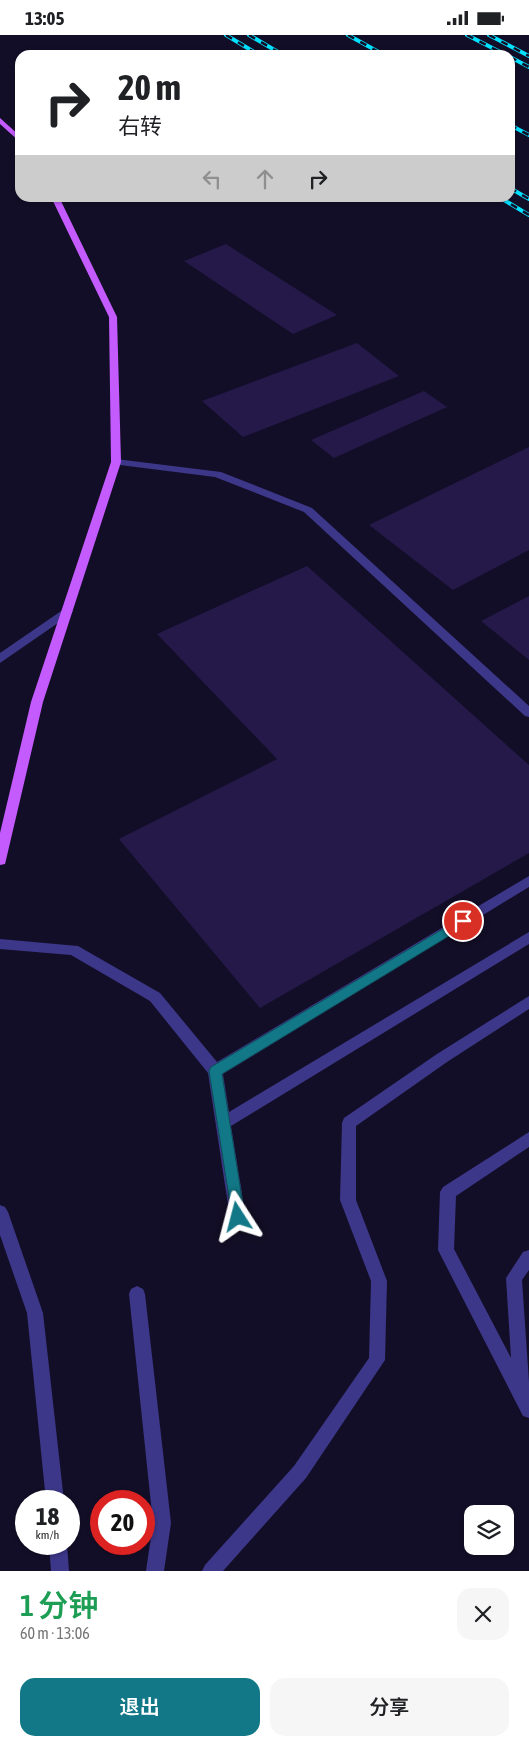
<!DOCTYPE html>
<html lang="zh">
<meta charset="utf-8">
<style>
body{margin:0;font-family:"Asap Condensed","Noto Sans SC",sans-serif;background:#f6f6f6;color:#202124;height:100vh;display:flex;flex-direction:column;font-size:19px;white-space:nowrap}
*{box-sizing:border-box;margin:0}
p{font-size:16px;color:#757577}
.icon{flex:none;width:28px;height:28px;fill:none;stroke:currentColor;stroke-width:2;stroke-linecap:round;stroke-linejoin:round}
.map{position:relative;height:1536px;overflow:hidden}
.side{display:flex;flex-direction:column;background:#fff;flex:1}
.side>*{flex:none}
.top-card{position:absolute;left:15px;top:15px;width:500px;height:152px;border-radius:15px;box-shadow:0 1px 4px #0004;background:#fff;color:#202124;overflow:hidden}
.controls{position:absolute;left:464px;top:1470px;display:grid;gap:10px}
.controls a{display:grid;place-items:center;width:50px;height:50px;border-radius:10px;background:#fff;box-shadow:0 1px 4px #0004;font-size:25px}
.speed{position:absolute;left:15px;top:1455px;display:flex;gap:10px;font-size:25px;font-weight:700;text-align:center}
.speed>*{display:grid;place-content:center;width:65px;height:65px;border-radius:50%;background:#fff;box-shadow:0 1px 4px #0004;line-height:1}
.speed small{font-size:12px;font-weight:400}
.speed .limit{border:8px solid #d22;background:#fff;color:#111}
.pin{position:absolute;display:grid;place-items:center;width:42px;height:42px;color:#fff;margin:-21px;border:2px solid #fff;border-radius:50%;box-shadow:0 1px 5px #0007}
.me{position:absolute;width:55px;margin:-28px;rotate:351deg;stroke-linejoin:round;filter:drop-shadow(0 0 4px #0008)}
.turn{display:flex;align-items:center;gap:18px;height:105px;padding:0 20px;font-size:22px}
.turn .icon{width:65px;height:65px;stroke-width:2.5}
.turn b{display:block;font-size:35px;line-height:42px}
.lanes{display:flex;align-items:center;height:48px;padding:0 20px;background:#0003;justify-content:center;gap:25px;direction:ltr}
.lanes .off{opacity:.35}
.round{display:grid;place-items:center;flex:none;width:52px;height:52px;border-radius:15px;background:#f6f6f6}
.summary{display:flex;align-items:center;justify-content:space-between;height:85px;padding:0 20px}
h1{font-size:30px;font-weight:600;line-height:38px;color:#1e9e55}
.action{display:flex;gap:10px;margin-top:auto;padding:10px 20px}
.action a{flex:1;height:58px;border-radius:15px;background:#127887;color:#fff;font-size:20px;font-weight:600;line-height:58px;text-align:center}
.action a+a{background:#f6f6f6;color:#202124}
.status{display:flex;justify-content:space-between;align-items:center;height:35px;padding:0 25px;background:#fff;direction:ltr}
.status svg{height:14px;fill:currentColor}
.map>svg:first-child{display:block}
.building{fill:#241949}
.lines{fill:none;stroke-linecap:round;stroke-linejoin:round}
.minor{fill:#3c3788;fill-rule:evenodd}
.major{fill:#c45bff;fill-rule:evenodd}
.rail-casing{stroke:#00e2ff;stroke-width:4}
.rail{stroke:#130e27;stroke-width:2.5;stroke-dasharray:7;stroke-linecap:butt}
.route{fill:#127887;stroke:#0c4e58}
</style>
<div class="status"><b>13:05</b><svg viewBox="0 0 49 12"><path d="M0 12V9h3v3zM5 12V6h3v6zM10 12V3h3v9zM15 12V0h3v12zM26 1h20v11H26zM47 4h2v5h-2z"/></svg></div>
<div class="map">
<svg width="529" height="1536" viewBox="0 0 529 1536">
<rect width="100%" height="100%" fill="#130e27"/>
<g class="building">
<path d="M226,209L337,280L293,299L184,226Z"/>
<path d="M357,308L399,341L243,402L202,366Z"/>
<path d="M424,356L447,372L334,423L311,405Z"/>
<path d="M529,412V515L453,555L369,490Z"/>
<path d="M307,531L529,730V818L260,973L119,804L277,724L157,599Z"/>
<path d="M529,561V625L481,586Z"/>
</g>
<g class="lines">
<g class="minor">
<path d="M116,424L221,437L312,473L529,671V682L525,681L304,477L215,442L112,429V425Z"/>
<path d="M67,572L73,576L71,579L0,628V618Z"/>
<path d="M529,841V852L223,1039L229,1077L529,897V909L231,1091L246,1183L243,1188L238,1190L233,1188L230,1183L208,1038L150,966L71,920L0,914V904L78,911L160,958L217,1027Z"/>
<path d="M529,961V974L447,1027L356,1091V1165L387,1246L385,1325L306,1443L223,1536H202L205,1530L294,1431L369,1323L371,1246L340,1165L342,1088L344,1083L437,1019Z"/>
<path d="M529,1097V1112L456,1161L454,1214L511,1323L506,1243L523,1217L529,1215V1235L522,1245L529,1347V1383L523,1381L438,1215L440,1157L443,1152Z"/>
<path d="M0,1170L5,1172L8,1177L43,1278L64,1466H46L27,1278L0,1200Z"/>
<path d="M137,1251L143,1254L145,1259L171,1488L164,1536H146L153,1488L129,1259L131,1254Z"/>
<path d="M49,1509H67L69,1536H51Z"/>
</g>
<g class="major">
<path d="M0,83L20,101V107L0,89Z"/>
<path d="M51,162H59L117,282L121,427L43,667L6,825L5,829L0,830V798L31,667L111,427L109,282Z"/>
</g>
<g class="rail-casing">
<g id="rail">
<path d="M226,0L259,20"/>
<path d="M249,0L283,20"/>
<path d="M348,0L384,20"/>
<path d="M467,0L506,20"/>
<path d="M489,0L529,21"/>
<path d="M510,22L529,32"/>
<path d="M510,90L529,100"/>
<path d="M510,153L529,164"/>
<path d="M499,162L529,180"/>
</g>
</g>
<use href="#rail" class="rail"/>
</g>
<path class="route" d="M463,882L467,883L469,886L467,890L222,1039L245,1182L243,1187L238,1189L233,1187L209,1036L211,1032Z"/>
</svg>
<div class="controls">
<a><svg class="icon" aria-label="layers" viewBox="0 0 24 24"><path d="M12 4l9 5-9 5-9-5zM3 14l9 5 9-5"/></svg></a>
</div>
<div class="speed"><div>18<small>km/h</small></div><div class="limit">20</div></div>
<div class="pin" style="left:463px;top:886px;background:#d93025"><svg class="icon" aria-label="arrive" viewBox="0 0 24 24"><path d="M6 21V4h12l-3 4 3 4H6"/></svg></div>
<svg class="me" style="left:238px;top:1182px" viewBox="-20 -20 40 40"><path d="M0-17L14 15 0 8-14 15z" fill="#127887" stroke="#fff" stroke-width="4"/></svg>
<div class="top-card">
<div class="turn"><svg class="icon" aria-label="right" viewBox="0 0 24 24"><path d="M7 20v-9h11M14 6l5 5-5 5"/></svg><div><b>20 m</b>右转</div></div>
<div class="lanes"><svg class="icon off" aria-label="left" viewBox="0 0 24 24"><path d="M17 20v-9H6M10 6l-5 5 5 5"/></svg><svg class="icon off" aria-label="ahead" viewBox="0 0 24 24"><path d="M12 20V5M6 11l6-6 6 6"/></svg><svg class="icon" aria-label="right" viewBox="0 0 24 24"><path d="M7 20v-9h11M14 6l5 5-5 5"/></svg></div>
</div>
</div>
<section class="side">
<div class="summary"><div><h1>1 分钟</h1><p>60 m · 13:06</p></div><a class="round"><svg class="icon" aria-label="close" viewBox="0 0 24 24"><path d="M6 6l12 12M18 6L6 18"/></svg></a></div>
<div class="action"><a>退出</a><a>分享</a></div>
</section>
